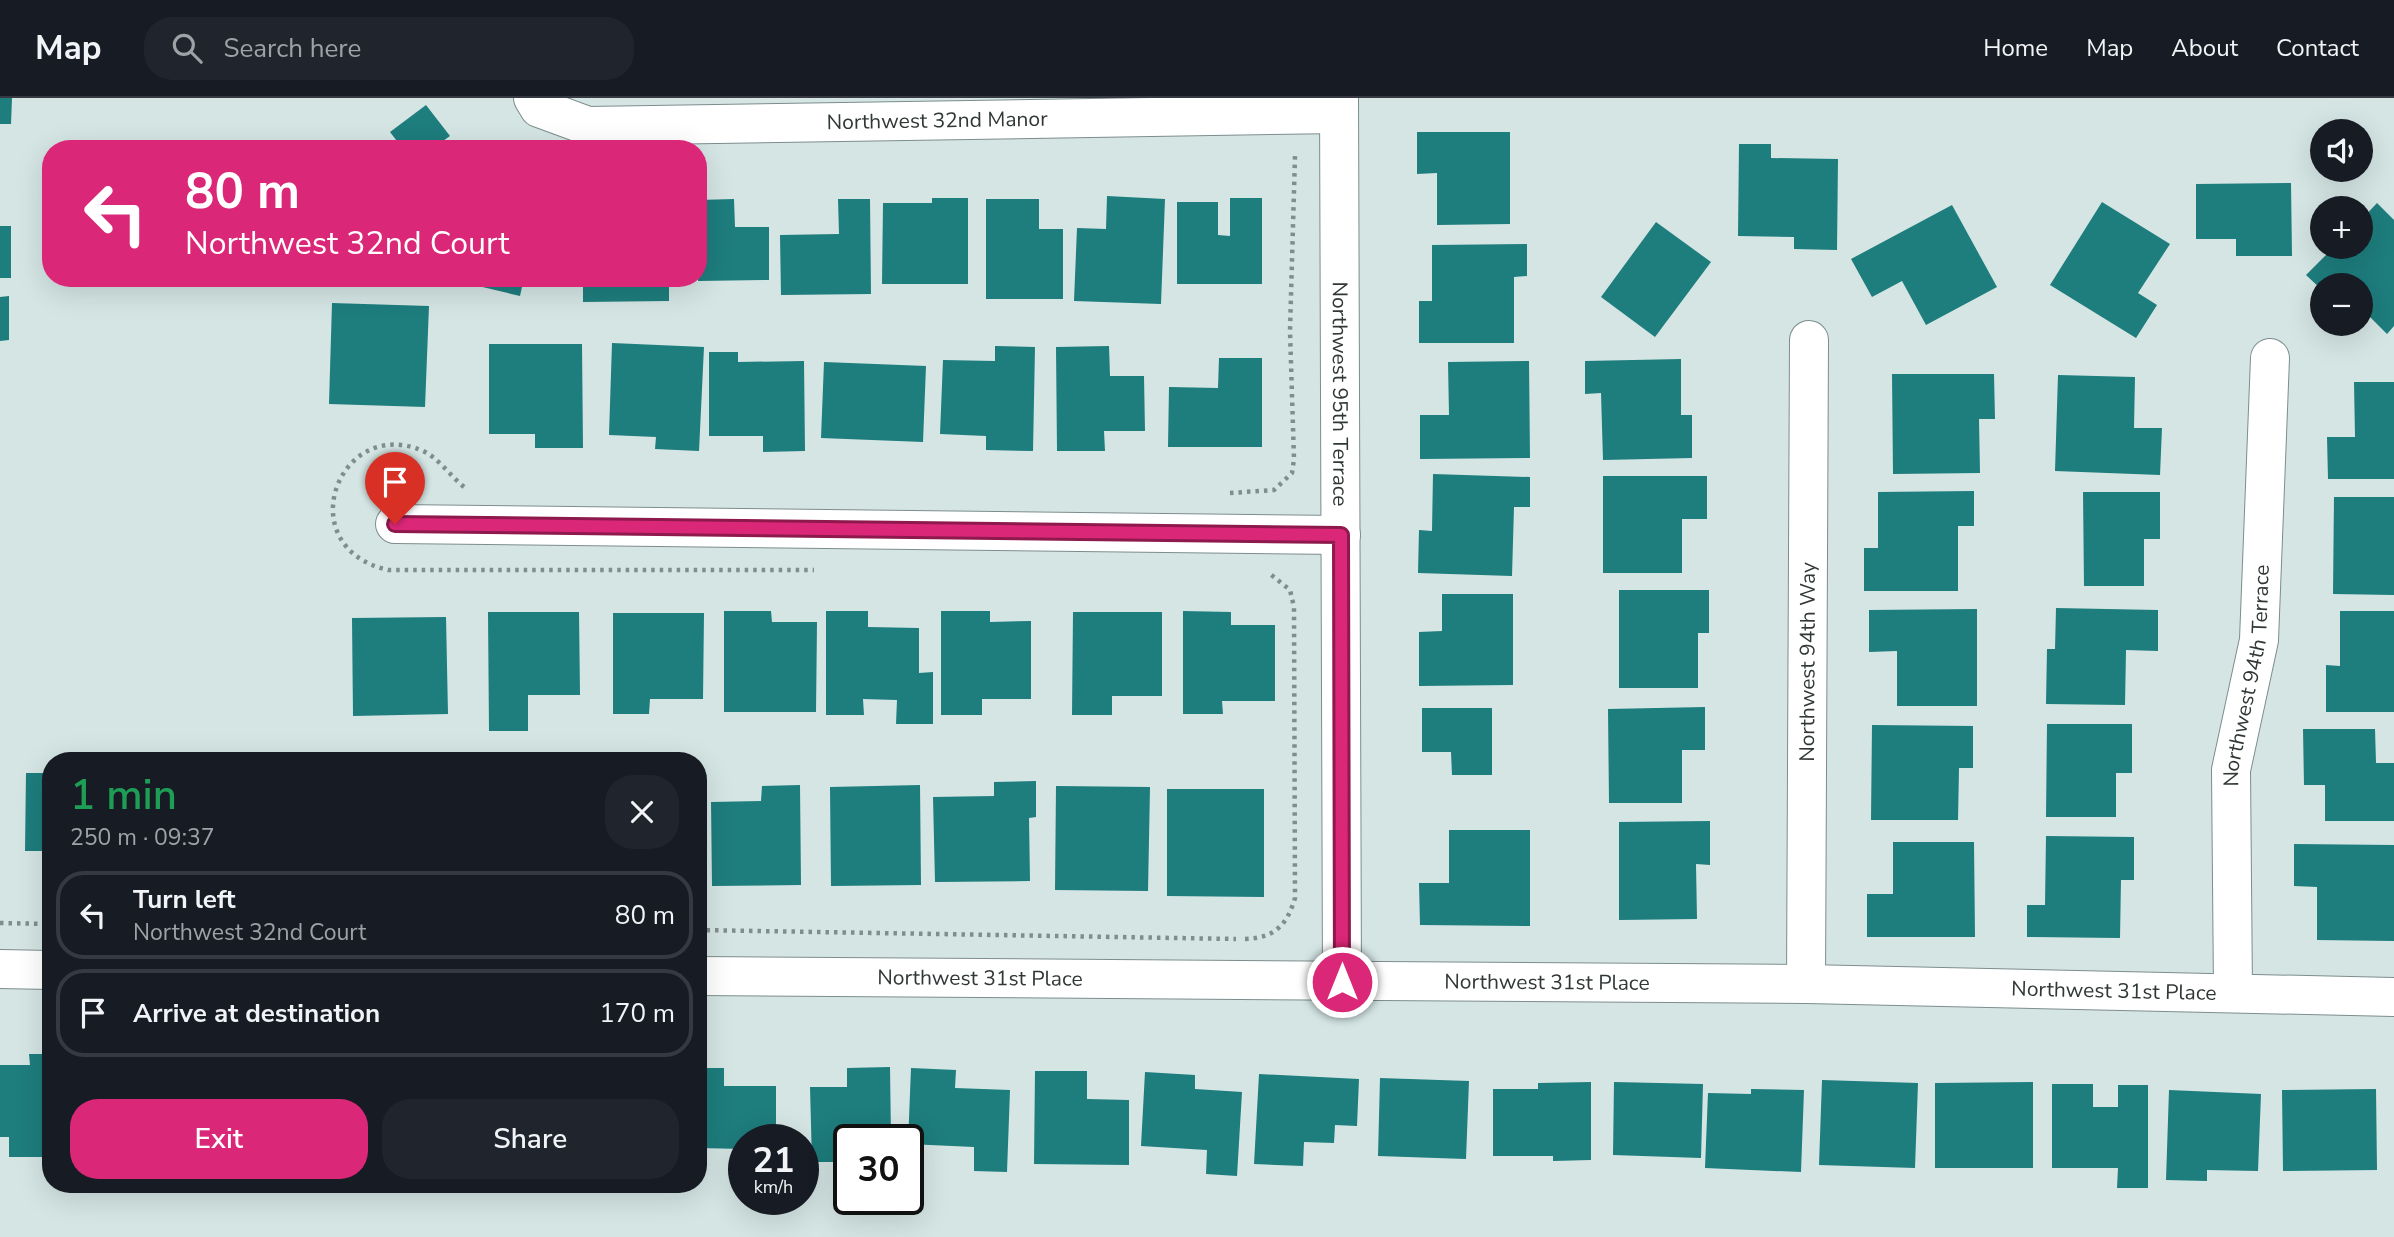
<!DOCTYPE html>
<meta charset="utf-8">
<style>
body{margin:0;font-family:"Nunito Sans",sans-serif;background:#20242c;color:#f1f3f6;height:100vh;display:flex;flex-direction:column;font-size:26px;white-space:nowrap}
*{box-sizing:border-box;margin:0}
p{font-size:23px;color:#9ea1a6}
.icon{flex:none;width:38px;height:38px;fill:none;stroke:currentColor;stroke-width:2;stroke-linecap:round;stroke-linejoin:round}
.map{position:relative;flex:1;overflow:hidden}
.panel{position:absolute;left:42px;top:654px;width:665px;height:441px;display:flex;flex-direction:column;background:#171b24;border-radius:28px;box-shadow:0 7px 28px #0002}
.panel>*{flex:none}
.top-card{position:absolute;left:42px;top:42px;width:665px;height:147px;border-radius:28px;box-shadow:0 7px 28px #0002;background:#db2777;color:#fff;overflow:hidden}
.buttons{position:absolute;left:2310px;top:21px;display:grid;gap:14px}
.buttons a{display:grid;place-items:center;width:63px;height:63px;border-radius:50%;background:#171b24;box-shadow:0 7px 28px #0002;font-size:35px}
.speed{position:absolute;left:728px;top:1026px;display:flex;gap:14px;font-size:35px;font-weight:700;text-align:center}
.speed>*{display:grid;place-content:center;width:91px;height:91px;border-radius:50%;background:#171b24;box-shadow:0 7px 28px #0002;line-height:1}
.speed small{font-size:18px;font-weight:400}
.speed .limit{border:4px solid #111;border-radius:10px;background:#fff;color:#111}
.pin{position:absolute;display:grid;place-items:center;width:60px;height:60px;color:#fff;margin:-72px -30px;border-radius:50% 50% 50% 0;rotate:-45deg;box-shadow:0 0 7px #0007}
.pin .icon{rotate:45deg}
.me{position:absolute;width:77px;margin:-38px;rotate:0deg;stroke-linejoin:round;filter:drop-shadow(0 0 5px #0008)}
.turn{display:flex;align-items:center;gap:24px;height:147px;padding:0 28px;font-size:32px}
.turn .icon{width:91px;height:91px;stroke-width:2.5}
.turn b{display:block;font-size:49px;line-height:60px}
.round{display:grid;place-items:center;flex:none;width:74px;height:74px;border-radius:28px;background:#20242c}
.overview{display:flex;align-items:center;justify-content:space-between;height:119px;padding:0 28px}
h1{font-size:42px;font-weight:600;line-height:52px;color:#1e9e55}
.action{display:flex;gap:14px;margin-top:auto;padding:14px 28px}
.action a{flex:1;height:80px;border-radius:28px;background:#db2777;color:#fff;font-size:28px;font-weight:600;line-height:80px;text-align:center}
.action a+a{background:#20242c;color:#f1f3f6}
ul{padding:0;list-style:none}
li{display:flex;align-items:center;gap:21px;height:88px;margin:0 14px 10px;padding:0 14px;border:4px solid #363941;border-radius:28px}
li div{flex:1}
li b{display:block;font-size:26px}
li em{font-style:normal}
header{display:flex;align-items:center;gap:42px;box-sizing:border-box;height:98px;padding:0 35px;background:#171b24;border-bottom:2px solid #363941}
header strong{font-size:33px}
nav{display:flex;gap:38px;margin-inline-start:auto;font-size:24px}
.search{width:490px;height:63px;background:#20242c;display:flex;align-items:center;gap:18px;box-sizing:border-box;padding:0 24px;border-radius:28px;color:#9ea1a6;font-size:26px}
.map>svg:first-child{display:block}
.building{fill:#1e7d7d}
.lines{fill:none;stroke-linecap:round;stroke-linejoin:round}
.minor-casing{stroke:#7d8d8d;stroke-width:40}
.path{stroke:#818d8c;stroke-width:4.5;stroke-dasharray:3.5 5;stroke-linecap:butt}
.minor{stroke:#fff;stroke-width:38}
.route-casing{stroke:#8e194d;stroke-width:18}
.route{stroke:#db2777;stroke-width:12}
.labels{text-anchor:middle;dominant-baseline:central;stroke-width:7;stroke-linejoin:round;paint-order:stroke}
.street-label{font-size:21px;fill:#313737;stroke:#d4e5e4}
</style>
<header>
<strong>Map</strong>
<div class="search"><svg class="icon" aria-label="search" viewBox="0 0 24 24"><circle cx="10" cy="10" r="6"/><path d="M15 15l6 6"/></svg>Search here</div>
<nav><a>Home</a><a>Map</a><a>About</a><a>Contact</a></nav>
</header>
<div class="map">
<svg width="2394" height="1139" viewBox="0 0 2394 1139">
<rect width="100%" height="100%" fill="#d4e5e4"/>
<g class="building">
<path d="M0,0H12L11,26H0Z"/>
<path d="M426,7L450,38L436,48L438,51H403L390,34Z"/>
<path d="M1417,34H1510V126L1437,127V75L1417,76Z"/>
<path d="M1739,46H1771V60L1838,61L1837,152L1794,151V139L1738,138Z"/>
<path d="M2291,85L2292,158H2236V141H2196V86Z"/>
<path d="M1107,98L1165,101L1161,206L1074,203L1077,130L1106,131Z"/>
<path d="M932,100H968V186H882L883,105H932Z"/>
<path d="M1230,100H1262V186H1177V104H1218V137L1230,138Z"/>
<path d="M734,101L735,129H769V182L698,183V102Z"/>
<path d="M838,101H870L871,196L781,197L780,137L839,136Z"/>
<path d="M986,101H1039V131H1063V201H986Z"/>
<path d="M2102,104L2170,146L2138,195L2157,207L2136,240L2050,187Z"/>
<path d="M2377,105L2394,122V228L2387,236L2361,210V187H2322V192L2306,177L2334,149H2361V122Z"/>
<path d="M1952,107L1997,189L1926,227L1902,183L1872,199L1851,161Z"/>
<path d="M1656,124L1711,164L1655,239L1601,199Z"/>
<rect x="0" y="128" width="11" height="52"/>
<path d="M1527,146V178L1514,179V245H1419V203H1432V147Z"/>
<path d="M457,180H524L520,198L457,183Z"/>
<path d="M583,180H669V203L583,204Z"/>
<path d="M9,198V242L0,243V199Z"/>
<path d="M332,205L429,208L425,309L329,306Z"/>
<path d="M612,245L704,249L699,353L655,351L656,339L609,337Z"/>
<path d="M489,246H582L583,350H535V336H489Z"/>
<path d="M995,248L1035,249L1033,353L986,352V338L940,336L943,262L995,263Z"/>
<path d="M1109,248L1110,278H1144L1145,333H1104L1105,353H1057L1056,249Z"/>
<path d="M709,254H738V264L804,263L805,353L763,354V338H709Z"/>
<path d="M1219,260H1262V349H1168L1169,289L1218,290Z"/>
<path d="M1681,261V317H1692V360L1603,362L1601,295L1585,296V263Z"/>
<path d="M1529,263L1530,360L1420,361V317H1449L1448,264Z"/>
<path d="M824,264L926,268L923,344L821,340Z"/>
<path d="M1892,276H1994L1995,321H1979L1980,375L1893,376Z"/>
<path d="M2058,277L2135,279L2134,330H2162L2160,377L2055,373Z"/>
<path d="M2354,284H2394V381H2328L2327,339H2355Z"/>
<path d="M1433,376L1530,379V409H1514L1512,478L1418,475L1419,432L1432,433Z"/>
<path d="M1603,378H1707V421H1682V475H1603Z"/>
<path d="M1974,393V428H1958V493H1864V450H1878V394Z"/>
<path d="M2083,394H2160V441H2144V488H2084Z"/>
<path d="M2334,399H2394V497L2333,496Z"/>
<path d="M1619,492H1709V535H1698V590H1619Z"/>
<path d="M1442,496H1513V587L1419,588V534L1442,533Z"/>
<path d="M2056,510L2158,512V553L2126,552L2125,607L2046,606L2047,551H2055Z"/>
<path d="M1977,511V608H1897V553L1869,554V512Z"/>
<path d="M724,513H771L772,524H817L816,614H724Z"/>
<path d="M826,513H868V529L919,530V575L933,574V626H896L897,602L863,601L864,617H826Z"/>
<path d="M941,513H990V524L1031,523V601H982V617H941Z"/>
<path d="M1183,513L1231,514V527H1275V603H1222L1223,616H1183Z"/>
<path d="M2340,513H2394V614H2326V567L2340,568Z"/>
<path d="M488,514H579L580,597H528V633H489Z"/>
<path d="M1073,514H1162V598H1112V617H1072Z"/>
<path d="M613,515H704L703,601H650L649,616H613Z"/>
<path d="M446,519L448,616L353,618L352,520Z"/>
<path d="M1705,609V652H1682V705H1609L1608,611Z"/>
<path d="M1422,610H1492V677H1452L1451,654H1422Z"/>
<path d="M2047,626H2132V675H2116V719H2046Z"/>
<path d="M1872,627L1973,628V670H1959L1958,722H1871Z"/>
<path d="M2303,631H2375L2376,665H2394V723H2325V687H2304Z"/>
<path d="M26,675H51V753H25Z"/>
<path d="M1036,683V719L1029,720L1030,783L935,784L933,699L994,698V684Z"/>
<path d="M800,687L801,787L712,788L711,704L761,703L762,688Z"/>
<path d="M920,687L921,787L831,788L830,689Z"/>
<path d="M1056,688L1150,689L1148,793L1055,792Z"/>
<path d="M1167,691H1264V799L1167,798Z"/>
<path d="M1710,723V767L1696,766L1697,821L1619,822V724Z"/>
<path d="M1449,732H1530V828L1420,827L1419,785H1449Z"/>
<path d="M2046,738L2134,739V782H2121L2120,840L2027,839V807H2045Z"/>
<path d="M1893,744H1974L1975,839H1867V796H1893Z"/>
<path d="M2294,746L2394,747V843L2317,842V789L2294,788Z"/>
<path d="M29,956H51V1059H9V1039H0V967H30Z"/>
<path d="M890,969L891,1041H849V1064H812L810,989H847V970Z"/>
<path d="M698,970H724V988H776V1041H744V1051L698,1050Z"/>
<path d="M911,970L956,972L955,990L1010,992L1007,1074L974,1073V1049L908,1046Z"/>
<path d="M1035,973H1087V1001L1129,1002V1067L1034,1066Z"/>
<path d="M1145,974L1195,977V991L1242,994L1237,1078L1206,1076L1207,1052L1141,1048Z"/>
<path d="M1259,976L1359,981L1357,1028L1335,1027L1334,1045L1304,1044L1303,1068L1254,1066Z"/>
<path d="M1380,980L1469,983L1466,1061L1378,1058Z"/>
<path d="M1822,982L1918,985L1915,1070L1819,1067Z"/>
<path d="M1591,984V1062L1553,1063V1058H1493V991H1538V985Z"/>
<path d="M1614,984L1703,986L1701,1060L1613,1057Z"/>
<path d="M2033,984V1070H1935V985Z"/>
<path d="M2052,986H2093V1009H2118V987H2148V1090H2117L2118,1070H2052Z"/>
<path d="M1751,991L1804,992L1801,1074L1705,1070L1708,995L1751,996Z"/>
<path d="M2376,991L2377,1072L2283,1073L2282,992Z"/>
<path d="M2169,992L2261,996L2258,1073L2207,1072V1083L2166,1082Z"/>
</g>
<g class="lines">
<g class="minor-casing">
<g id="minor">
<path id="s1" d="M533,0L539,10L588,28L1339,16"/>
<path id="s2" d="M1339,0L1342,884"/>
<path d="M395,426L1341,437"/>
<path d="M0,871L51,872"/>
<path id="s3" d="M698,878L1806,886L2394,899"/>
<path id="s4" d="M1806,886L1809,242"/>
<path id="s5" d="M2233,894L2231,672L2259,542L2270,260"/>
</g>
</g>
<g class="path">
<path d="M464,389C450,378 439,360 423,353C339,316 288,449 388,472H814"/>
<path d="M1230,395L1274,392L1292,375L1294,361L1290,233L1295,58"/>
<path d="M0,825L51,826"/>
<path d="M698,832L1236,841"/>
<path d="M1245,841C1275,840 1287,827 1295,800L1294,509L1290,492L1269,475"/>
</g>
<use href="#minor" class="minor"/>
</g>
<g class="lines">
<g class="route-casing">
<path id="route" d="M395,426L1341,437L1342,884"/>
</g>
<use href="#route" class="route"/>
</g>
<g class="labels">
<g class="street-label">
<text stroke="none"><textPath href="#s1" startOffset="413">Northwest 32nd Manor</textPath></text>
<text stroke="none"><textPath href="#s2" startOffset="296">Northwest 95th Terrace</textPath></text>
<text stroke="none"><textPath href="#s4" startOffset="322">Northwest 94th Way</textPath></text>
<text stroke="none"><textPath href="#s5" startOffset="318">Northwest 94th Terrace</textPath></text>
<text stroke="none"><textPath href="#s3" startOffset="282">Northwest 31st Place</textPath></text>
<text stroke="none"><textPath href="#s3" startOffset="849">Northwest 31st Place</textPath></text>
<text stroke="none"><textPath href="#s3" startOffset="1416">Northwest 31st Place</textPath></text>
</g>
</g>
</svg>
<div class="buttons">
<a><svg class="icon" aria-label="sound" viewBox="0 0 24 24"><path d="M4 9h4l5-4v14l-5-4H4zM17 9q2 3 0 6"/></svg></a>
<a>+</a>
<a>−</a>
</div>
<div class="speed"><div>21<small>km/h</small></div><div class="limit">30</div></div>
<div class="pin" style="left:395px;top:426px;background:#d93025"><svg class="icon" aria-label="arrive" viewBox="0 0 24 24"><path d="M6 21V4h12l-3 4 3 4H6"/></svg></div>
<svg class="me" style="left:1342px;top:884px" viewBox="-20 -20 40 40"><circle r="17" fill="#db2777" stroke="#fff" stroke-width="3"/><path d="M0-11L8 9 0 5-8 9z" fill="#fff"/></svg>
<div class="top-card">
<div class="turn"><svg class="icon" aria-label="left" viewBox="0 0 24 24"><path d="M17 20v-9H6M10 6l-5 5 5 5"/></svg><div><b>80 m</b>Northwest 32nd Court</div></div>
</div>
<section class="panel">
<div class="overview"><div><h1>1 min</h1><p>250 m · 09:37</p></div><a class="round"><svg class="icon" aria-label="close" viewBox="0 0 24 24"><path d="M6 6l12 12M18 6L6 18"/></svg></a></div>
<ul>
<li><svg class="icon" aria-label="left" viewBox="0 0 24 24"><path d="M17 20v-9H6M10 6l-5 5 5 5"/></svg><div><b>Turn left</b><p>Northwest 32nd Court</p></div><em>80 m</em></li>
<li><svg class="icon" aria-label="arrive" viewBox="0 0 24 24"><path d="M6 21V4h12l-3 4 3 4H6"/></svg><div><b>Arrive at destination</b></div><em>170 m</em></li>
</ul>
<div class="action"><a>Exit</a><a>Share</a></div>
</section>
</div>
